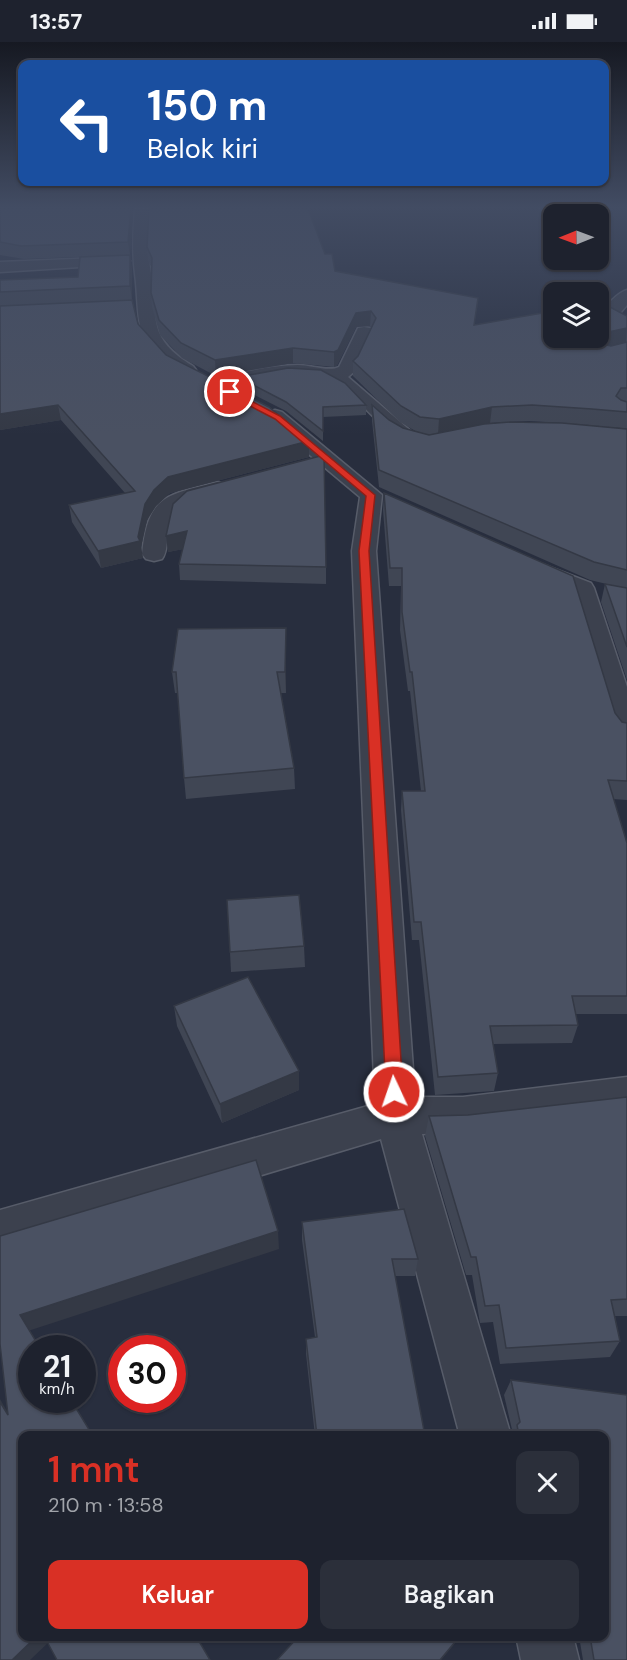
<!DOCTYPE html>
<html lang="id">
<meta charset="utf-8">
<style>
body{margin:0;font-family:"DM Sans",sans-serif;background:#2b2f3a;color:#f1f3f6;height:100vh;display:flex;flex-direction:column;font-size:22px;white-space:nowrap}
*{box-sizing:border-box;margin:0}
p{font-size:20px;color:#a1a4aa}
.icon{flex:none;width:33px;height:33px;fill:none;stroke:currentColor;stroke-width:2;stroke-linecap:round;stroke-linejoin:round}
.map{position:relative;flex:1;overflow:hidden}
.panel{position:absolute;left:18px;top:1389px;width:591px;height:210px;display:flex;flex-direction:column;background:#1e222e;border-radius:12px;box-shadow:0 2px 4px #0004,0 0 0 2px #3c3f4a}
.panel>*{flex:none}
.hud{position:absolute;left:18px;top:18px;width:591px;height:126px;border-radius:12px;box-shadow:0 2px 4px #0004,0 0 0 2px #3c3f4a;background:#1a4fa0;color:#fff;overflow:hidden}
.needle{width:39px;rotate:269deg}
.tools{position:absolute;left:543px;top:162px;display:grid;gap:12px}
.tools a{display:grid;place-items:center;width:66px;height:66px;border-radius:12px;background:#1e222e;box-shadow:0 2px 4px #0004,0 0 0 2px #3c3f4a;font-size:30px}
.speed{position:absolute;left:18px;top:1293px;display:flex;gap:12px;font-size:30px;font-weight:700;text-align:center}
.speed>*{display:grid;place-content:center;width:78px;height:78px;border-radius:50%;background:#1e222e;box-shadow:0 2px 4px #0004,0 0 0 2px #3c3f4a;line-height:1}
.speed small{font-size:15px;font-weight:400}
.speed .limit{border:9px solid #d22;background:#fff;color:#111}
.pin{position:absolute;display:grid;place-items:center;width:51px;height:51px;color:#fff;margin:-26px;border:3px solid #fff;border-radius:50%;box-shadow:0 2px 6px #0007}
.me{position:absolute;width:66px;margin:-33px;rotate:357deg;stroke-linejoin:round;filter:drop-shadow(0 0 4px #0008)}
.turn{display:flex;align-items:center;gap:21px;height:126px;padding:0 30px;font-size:27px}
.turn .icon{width:78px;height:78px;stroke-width:2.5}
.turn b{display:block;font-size:42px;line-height:51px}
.round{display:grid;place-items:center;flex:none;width:63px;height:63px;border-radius:12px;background:#2b2f3a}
.head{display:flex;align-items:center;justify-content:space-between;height:102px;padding:0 30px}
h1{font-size:36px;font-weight:600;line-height:45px;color:#d93025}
.action{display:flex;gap:12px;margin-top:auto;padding:12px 30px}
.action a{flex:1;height:69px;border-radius:12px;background:#d93025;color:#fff;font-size:24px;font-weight:600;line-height:69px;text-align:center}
.action a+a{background:#2b2f3a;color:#f1f3f6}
.status{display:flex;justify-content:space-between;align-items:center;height:42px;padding:0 30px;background:#1e222e;direction:ltr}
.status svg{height:16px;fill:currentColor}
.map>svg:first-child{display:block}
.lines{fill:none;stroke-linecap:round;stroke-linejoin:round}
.minor-casing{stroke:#575c69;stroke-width:3}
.minor{fill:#3c414e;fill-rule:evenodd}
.wall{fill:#404654;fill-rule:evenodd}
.shaded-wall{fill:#343945}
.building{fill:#4a5162;stroke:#343945;stroke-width:1.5}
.route{fill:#d93025;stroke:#8d1f18;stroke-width:1.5}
</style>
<div class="status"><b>13:57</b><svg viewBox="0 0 49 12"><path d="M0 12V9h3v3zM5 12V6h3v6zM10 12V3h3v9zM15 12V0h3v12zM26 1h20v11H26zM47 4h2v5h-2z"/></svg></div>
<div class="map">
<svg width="627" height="1618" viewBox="0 0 627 1618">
<rect width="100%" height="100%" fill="#282e3e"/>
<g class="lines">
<g class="minor-casing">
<g id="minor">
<path d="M135,167H149C147,193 147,207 151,232C158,279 147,296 193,324L196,328L193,332C183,334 176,330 168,324C132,299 140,269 135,232C132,209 133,190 135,167Z"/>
<path d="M540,167H557L565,172H554V175Z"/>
<path d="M123,215L130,219L128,222L0,230V220Z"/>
<path d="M627,248V263L621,270L598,278V268C610,263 616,251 627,248Z"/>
<path d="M364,285L370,286L373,290L356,328L348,335L413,391L416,395L413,399H399C376,380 356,352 329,339C299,325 245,341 214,348L207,346L205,342L207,338L214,336C242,331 270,323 298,323C310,323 329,330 339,325L358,286Z"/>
<path d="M275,368L282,370L382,453L376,509L415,1055H463L627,1035V1071L463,1091L422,1092L511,1394H460L381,1097L0,1212V1168L375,1062L352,509L360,455L268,378L265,374L268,370Z"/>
<path d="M218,440L226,442L229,447L226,452C202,458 172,460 168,490C166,499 168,509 162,517L154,519L146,517L142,512C148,453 166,453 218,440Z"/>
<path d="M534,519L591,541L594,546L627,645V698L617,696L612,689L571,550L525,531L522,526L525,521Z"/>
<path d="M516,1594H573L579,1618H521Z"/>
</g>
</g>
<use href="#minor" class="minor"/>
</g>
<g class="wall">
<path d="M0,167H133L130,213L24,217L0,213Z"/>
<path d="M147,205L325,212L335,229L474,283L599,265L627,274V638L601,560L605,542L615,544L590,538L379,445L372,379V363L389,378L403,386L417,390L400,380L353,334V319L358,314L371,286L370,284L356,285L337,323L334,325L293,321L216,334L182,316L160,293L152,265L151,251L152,226L148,219ZM529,379L560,381L475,384L490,381ZM566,381L589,383L621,386Z"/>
<path d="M132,226V258L0,264V238L78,235Z"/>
<path d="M0,264L138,282L166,313L309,415L170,451L156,464L147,478L141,505L143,516L101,526L72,480L69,463L125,451L61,378L0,388Z"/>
<path d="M238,335L366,363V373L323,375V399L286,369L239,345Z"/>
<path d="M384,451L615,671L622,680L627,681V758L613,757L627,801V972H575L578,983L572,1001L493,1002L498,1031L494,1049L435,1053L419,898H412L401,768L402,749H421L410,649H408L400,588L401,544H389L383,468Z"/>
<path d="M166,494L326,525V542L180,538L179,522L183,507L168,510Z"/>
<path d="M286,586V651H281L294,726L295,747L186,757L184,736L178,651H175L172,630Z"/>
<path d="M304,904L305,925L231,930L230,910Z"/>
<path d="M174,964L299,1048L222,1081L177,984Z"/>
<path d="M627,1055V1274H615L620,1299L610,1315L500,1322L493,1280L480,1281L472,1233H466L425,1094L429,1074L468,1073Z"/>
<path d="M302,1180L418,1217L415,1234H395L425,1394H315L306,1312V1297L315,1295L302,1198Z"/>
<path d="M511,1338L627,1353V1618H583L579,1594H604V1394H512L513,1392L504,1353Z"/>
</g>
<g class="shaded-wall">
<path d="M131,167H133L130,213L128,200Z"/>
<path d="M130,213L132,226V258L130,244Z"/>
<path d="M371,269L370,284L356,285L337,323L334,325V310L356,271Z"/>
<path d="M627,286L626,300L601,306L600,297L604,291Z"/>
<path d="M293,306V321L216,334L215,318Z"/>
<path d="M58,363L61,378L0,388V372Z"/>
<path d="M492,365L490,381L438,393L439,377Z"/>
<path d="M309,399V415L170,451L156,464L147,478L141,505L143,516L101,526L98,509L138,495L145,462L154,448L168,435Z"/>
<path d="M187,489L189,506L168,510L166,494Z"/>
<path d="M286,586V651L285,630Z"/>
<path d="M299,1029V1048L222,1081L220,1062Z"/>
<path d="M278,1189L279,1207L28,1289L20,1273Z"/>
<path d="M0,1357L17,1387L8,1373L0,1360Z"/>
<path d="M37,1594H47L51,1598L30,1618H12Z"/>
<path d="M460,1594H461L441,1618H440Z"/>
</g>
<g class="building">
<path d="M0,167H131L128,200L21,204L0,200Z"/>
<path d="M149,167H308L325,212H332L335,229L478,256L474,283L554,269V296H598V264L599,265H610L627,274V286L604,291L600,297L603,302L611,304L627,300V346H621L616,354L621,358L627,360V370L592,367L532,363L492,365L439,377L420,375L401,364L353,319L358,314L376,276L371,269L356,271L338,308L334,310L293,306L215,318L181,301L159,278L151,251L152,216L147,205Z"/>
<path d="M130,213V244L0,250V238L78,235L80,215Z"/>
<path d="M132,258L138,282L166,313L269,365L309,399L168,435L154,448L145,462L138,495L140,499L98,509L69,463L135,449L58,363L0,372V264Z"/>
<path d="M288,326L321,328L345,341L366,363L323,365V389L286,360L238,335Z"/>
<path d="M372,363L389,378L403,386L429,393L484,382L510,380L562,381L627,387V528L594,520L379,428Z"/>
<path d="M324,413L326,525L179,522L187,489L166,494L173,462L187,449Z"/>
<path d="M384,451L573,534L615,671L622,680L627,681V739L608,738L627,801V954H572L578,983L490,984L498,1031L438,1035L421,880H414L402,749H425L412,630H410L402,570V526H390Z"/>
<path d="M605,542L627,546V605Z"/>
<path d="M286,586L285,630H277L294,726L184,736L176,630H172L178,587Z"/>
<path d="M299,853L304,904L230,910L227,858Z"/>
<path d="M248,935L299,1029L220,1062L174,964Z"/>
<path d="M627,1055V1257L611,1258L620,1299L506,1306L499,1263L485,1264L476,1215H471L429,1074L468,1073Z"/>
<path d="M256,1118L278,1189L20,1273L40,1306H32V1358H71L93,1394H22V1594H37L12,1618H0V1360L8,1373L0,1302V1194Z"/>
<path d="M404,1167L418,1217H392L425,1394H317L306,1297L317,1295L302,1180Z"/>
<path d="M511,1338L627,1353V1618H594L590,1594H604V1394H519L517,1383L520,1380Z"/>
<path d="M44,1594H196L210,1618H57Z"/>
<path d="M299,1594H460L440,1618H277Z"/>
</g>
<linearGradient id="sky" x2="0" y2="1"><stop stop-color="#161922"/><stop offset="0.42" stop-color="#424c63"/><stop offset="1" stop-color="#424c63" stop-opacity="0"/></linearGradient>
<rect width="627" height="393" fill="url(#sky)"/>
<path class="route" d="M230,348L280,374L375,453L369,509L403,1050L400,1056L394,1058L388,1056L386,1050L359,509L366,454L275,377L227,352V348Z"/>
</svg>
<div class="tools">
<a><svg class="needle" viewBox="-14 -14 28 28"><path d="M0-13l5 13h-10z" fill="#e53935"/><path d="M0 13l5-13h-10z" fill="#a1a4aa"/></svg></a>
<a><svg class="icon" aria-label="layers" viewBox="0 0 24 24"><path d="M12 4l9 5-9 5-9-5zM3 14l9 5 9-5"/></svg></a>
</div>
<div class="speed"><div>21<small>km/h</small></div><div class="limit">30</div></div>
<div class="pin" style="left:230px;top:350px;background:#d93025"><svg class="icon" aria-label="arrive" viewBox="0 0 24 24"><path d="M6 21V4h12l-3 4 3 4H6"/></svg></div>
<svg class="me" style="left:394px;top:1050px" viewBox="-20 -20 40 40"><circle r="17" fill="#d93025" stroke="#fff" stroke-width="3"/><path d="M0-11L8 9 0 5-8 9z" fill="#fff"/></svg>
<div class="hud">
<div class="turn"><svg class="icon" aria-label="left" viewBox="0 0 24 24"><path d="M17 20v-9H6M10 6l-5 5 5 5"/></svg><div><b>150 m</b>Belok kiri</div></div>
</div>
<section class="panel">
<div class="head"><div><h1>1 mnt</h1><p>210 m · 13:58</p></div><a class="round"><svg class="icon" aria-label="close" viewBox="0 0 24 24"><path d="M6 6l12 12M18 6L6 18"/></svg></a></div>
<div class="action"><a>Keluar</a><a>Bagikan</a></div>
</section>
</div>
